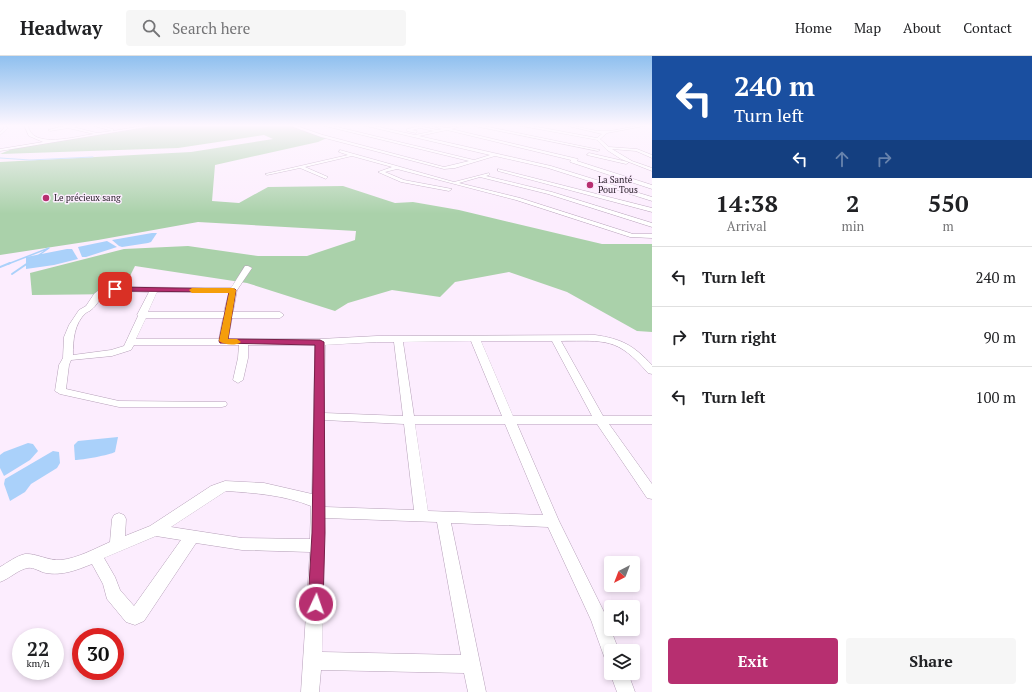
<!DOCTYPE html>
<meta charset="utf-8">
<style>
body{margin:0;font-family:"PT Serif",serif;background:#f6f6f6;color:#202124;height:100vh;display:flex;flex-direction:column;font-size:15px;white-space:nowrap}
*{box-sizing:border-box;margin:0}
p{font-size:13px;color:#757577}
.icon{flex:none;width:22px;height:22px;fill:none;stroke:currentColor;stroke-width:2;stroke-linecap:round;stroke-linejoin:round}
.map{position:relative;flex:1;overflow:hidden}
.details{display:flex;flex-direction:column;background:#fff;width:380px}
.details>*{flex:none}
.banner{background:#1a4fa0;color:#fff;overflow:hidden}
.needle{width:26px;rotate:222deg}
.tools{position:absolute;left:604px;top:500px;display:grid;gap:8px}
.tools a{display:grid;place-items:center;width:36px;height:36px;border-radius:4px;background:#fff;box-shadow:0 2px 6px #0003;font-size:20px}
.speed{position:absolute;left:12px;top:572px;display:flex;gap:8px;font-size:20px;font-weight:700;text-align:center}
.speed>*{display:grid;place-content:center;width:52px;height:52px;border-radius:50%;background:#fff;box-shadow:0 2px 6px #0003;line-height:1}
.speed small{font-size:10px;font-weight:400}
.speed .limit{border:6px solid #d22;background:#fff;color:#111}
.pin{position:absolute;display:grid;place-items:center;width:34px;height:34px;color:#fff;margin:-17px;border-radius:8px;box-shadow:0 2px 6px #0006}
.me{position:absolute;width:44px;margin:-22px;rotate:3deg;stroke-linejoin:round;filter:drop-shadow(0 0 3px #0008)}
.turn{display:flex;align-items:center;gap:14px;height:84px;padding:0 16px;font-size:18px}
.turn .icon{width:52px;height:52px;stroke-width:2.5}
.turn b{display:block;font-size:28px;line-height:34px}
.lanes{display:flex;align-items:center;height:38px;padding:0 16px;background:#0003;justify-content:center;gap:20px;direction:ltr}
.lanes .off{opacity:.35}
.eta{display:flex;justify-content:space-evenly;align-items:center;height:68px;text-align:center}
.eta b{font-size:24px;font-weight:700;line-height:28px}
.cta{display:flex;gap:8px;margin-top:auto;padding:8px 16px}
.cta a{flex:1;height:46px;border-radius:4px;background:#b72f70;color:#fff;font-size:16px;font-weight:700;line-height:46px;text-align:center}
.cta a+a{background:#f6f6f6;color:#202124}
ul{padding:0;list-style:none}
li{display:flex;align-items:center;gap:12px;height:60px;padding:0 16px;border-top:1px solid #e0e0e0}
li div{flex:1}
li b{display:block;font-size:15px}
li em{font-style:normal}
header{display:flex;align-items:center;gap:24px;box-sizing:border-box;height:56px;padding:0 20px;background:#fff;border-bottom:1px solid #e0e0e0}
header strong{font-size:19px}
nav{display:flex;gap:22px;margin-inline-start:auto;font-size:14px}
.search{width:280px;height:36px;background:#f6f6f6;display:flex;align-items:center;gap:10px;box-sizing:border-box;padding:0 14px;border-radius:4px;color:#757577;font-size:15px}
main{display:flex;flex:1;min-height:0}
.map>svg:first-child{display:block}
.green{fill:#aad1aa}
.water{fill:#aad1fa}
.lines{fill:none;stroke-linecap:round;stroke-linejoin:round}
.stream-far2{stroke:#aad1fa;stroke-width:1}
.stream-far1{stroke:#aad1fa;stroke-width:1.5}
.stream{stroke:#aad1fa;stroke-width:2}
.minor-casing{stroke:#b6a0b9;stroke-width:1}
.minor{fill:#fff;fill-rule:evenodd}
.route{fill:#b72f70;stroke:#771f49}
.slow{fill:#f59e0b}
.poi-dot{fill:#b72f70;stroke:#fcedfe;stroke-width:1.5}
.labels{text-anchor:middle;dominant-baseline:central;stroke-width:3;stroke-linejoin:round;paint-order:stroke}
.far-poi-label{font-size:9px;fill:#251c26;stroke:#fcedfe;text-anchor:start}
</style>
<header>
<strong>Headway</strong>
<div class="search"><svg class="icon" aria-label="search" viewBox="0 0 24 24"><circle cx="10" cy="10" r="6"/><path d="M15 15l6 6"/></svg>Search here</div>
<nav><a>Home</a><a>Map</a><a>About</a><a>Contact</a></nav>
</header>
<main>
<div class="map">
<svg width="652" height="636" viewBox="0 0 652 636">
<rect width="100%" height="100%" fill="#fcedfe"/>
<path class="green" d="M158,69H290L329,81L318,86L215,109L212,145L239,147L268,131L343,130L395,147L413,146L459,154L602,188H652V276L637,275L567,236L509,216L455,226L440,241L392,234L348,247L335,255L247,227L135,210L121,238L32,239L30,217L124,193L188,190L258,200H307L355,184L356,175L198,166L98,184L0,199V106L191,96L273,83L264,79L178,92L0,98L12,93Z"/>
<g class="water">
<path d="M152,177H157L151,186L148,187L122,191L119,190L112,184Z"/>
<path d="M107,185L117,191L86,201H82L78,191Z"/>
<path d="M67,193H72L78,203L54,209L26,213V201Z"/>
<path d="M118,381L115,396C110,399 82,404 75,404L74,389L78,385Z"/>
<path d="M28,387L33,388L38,395L30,404L4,420L0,412V399L4,396Z"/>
<path d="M53,395L59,396L60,407L57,412L31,428L25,436L10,445L4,428L5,423Z"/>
</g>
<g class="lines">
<path class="stream-far2" d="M0,102L30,104L93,101"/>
<g class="stream-far1">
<path d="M8,208L49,192L39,199"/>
<path d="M27,208L28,207"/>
</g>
<g class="stream">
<path d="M0,211L10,207"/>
<path d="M12,218L28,207"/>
</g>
<g class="minor-casing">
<g id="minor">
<path d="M0,69H4L8,72L0,79V76L4,72Z"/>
<path d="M24,69H28C31,94 77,80 94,78L68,72L50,75L48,74L68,69H76V71H73L97,77L112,75L91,69H98L113,73V75L147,69H158L0,95V93L43,86L29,80Z"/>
<path d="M288,69H294L323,79L444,111L469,105L321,69H329L474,104L490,99L362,69H370L415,79L434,75L420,72L412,74L417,75L416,77L407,75V73L420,70L437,74L442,73L429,69L447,72L465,69L451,73L578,103L577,105L652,129V133L570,106L571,104L447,74L419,80L551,110L652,141V145L548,112L495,100L455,112L444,113L321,81Z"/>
<path d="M470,69H479L600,94L598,95Z"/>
<path d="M517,69H527L597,82L602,78L564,69C577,69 589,75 602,75C615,76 633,69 649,69L607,77L600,83L609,91L637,93L652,99V102L636,95L612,93L632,105L652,112V115L621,103L607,94L597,84Z"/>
<path d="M340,94L454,126L489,117V119L486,120L552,136L652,167V171L548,138L480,121L459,127L520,142L633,178H652V182L630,181L516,144L397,113L385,116L404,124L452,133L449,135L401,126L378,116L392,111L352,100L305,111L328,121L326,123L300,112L267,119L265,118L348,99L339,96Z"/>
<path d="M589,97L628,106V107L626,108L587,99Z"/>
<path d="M498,113L652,152V156L498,115Z"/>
<path d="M245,210H248L252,212L237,234L233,256H280L284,259L280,262H232L228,283H320L377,280L595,279C622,283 633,289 652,309V318L648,317C617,281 606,285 561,285L603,360H652V368H609L652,428V443L647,442L597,368H517L559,465L604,556L619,595H611V606L605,603L591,564L548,471L451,467L486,636H468L464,617L321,614L319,636H301L310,496L242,494L196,487L144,565L135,569L126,566L107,543L103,528L92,508C77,514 62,520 46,517C40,516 34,511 28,512C19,513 9,523 0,526V511C7,507 16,500 25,498C36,497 48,505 61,504C78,502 94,493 110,486L112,463L114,459L119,457L124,459L126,463L125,480L150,470L211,430L225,425L264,427L312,438L315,289H248V302L243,324L238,327L233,324L238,302L239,289H134L131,294L112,300L71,304L69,309L66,333L119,345L226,346L227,348L226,350L222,351H119L60,338L55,335L59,309L63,302L64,281L69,269L79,254L86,250L94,238L99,234L115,231L231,232ZM115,235L149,236L137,259L138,260L124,290L111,294L73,299C73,285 74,267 86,257C87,256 90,255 91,254C103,244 96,240 115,235ZM157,236H229L224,256H148ZM146,262H223L219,283H136ZM471,285L502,360H414L403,286ZM481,285H552L592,360H513ZM377,286H394L403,360L324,357L325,289ZM324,364L404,368L414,454L325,451ZM415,368H505L543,459L428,455ZM226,435C255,437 284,439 311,450L310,483L242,482L171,471ZM325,462L437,466L461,599L322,596ZM156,480L181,484L134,550L120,534L115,521L104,502Z"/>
<path d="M611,615V617H628L635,636H617L610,617Z"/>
</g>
</g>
<use href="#minor" class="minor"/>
</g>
<linearGradient id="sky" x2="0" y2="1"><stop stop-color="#8fc0ef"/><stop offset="0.44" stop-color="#fef7ff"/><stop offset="1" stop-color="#fef7ff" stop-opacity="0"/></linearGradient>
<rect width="652" height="158" fill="url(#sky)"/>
<path class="route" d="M115,231L235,233L236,234L228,283L320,284L324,286L325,477L323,548L321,553L316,555L310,553L308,548L312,477L315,289L220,287L219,285L229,236L112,235L111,233Z"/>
<path class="slow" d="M233,232L236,234L228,283H237L241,286C236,290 224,289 219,285L229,237H192L189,234L192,232Z"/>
<g class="poi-dot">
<circle cx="590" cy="129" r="4"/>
<circle cx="46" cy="142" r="4"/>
</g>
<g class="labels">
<g class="far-poi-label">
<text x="598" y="124">La Santé<tspan x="598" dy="10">Pour Tous</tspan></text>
<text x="54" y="142">Le précieux sang</text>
</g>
</g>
</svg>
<div class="tools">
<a><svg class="needle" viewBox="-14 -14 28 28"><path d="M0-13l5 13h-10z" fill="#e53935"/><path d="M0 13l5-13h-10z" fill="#757577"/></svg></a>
<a><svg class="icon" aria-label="sound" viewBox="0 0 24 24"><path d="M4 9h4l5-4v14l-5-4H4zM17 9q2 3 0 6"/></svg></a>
<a><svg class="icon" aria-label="layers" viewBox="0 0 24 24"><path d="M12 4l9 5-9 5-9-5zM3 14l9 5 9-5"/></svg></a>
</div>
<div class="speed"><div>22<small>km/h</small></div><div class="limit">30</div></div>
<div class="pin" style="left:115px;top:233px;background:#d93025"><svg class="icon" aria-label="arrive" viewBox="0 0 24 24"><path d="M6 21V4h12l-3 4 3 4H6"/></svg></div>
<svg class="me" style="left:316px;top:548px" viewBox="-20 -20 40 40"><circle r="17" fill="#b72f70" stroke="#fff" stroke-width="3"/><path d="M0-11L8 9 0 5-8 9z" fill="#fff"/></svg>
</div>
<section class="details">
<div class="banner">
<div class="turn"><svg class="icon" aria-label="left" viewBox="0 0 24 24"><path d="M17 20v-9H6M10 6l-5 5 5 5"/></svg><div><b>240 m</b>Turn left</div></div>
<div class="lanes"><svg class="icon" aria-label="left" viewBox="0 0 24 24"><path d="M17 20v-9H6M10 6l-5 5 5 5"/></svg><svg class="icon off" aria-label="ahead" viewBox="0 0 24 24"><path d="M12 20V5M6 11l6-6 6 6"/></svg><svg class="icon off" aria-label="right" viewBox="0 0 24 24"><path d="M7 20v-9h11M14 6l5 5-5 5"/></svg></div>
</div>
<div class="eta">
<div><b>14:38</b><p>Arrival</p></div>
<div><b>2</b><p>min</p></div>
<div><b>550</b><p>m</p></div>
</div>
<ul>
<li><svg class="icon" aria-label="left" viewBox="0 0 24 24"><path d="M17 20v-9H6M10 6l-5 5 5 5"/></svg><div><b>Turn left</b></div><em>240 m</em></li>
<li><svg class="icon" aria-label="right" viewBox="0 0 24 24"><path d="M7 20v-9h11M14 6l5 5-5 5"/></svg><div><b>Turn right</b></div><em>90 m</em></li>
<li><svg class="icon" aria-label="left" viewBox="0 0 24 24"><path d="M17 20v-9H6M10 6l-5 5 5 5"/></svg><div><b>Turn left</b></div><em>100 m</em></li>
</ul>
<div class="cta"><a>Exit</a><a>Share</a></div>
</section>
</main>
